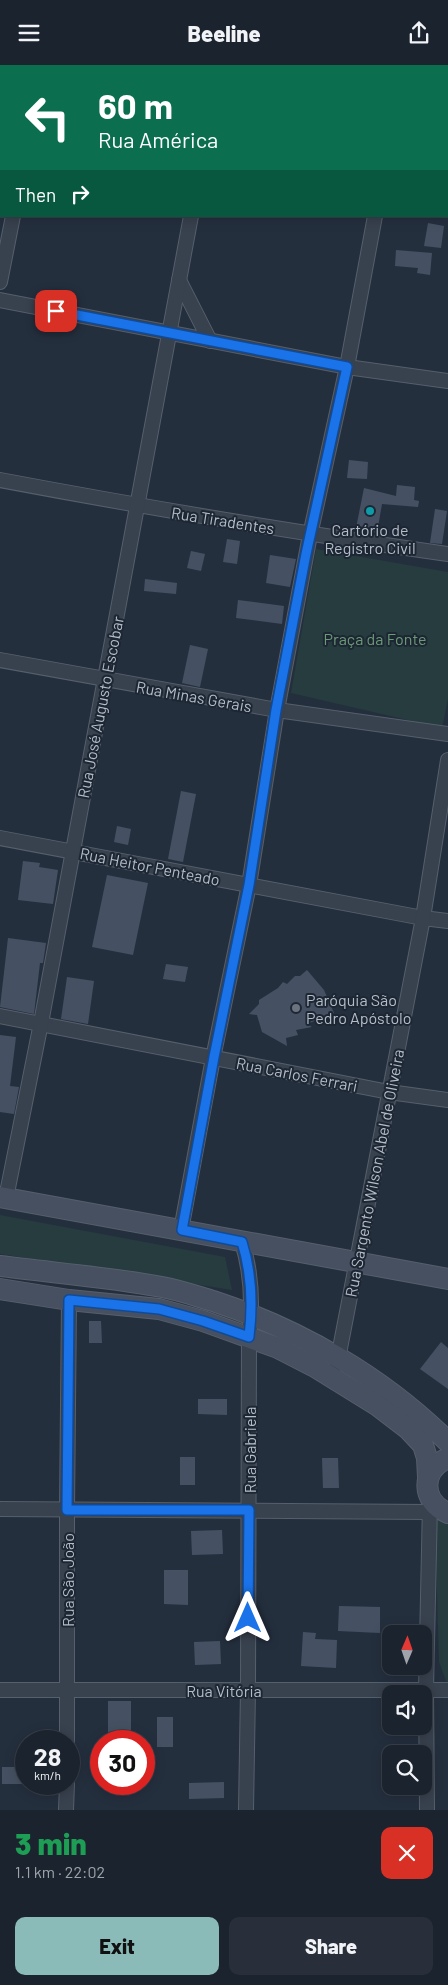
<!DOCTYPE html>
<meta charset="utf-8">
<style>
body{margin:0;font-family:Barlow,sans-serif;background:#282f3a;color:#f1f3f6;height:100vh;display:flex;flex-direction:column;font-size:19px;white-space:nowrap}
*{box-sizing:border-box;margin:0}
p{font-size:16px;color:#a0a4aa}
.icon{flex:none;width:28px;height:28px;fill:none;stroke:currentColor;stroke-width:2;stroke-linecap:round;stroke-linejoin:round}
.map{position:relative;height:1745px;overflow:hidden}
.side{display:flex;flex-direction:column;background:#1b232e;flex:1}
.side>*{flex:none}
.guide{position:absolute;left:0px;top:0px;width:449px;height:152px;box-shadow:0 2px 12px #0003,0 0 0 1px #39404a;background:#0b6e4f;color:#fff;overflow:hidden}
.needle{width:32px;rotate:2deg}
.fabs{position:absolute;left:382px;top:1560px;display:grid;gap:10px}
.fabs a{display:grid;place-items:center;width:50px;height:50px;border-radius:10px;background:#1b232e;box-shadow:0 2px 12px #0003,0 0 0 1px #39404a;font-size:25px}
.speed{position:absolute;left:15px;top:1665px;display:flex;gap:10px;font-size:25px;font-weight:700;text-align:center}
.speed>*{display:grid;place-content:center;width:65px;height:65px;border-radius:50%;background:#1b232e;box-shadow:0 2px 12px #0003,0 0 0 1px #39404a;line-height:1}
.speed small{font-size:12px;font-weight:400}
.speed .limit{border:8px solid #d22;background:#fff;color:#111}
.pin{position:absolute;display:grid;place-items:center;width:42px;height:42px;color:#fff;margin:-21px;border-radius:10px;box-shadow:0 2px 8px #0006}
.me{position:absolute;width:55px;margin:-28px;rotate:0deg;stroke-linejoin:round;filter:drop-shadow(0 0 4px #0008)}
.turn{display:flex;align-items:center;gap:18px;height:105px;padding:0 15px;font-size:22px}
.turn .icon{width:65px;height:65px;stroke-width:2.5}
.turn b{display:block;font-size:35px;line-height:42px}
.then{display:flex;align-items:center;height:48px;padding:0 15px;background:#0003;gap:10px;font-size:19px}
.round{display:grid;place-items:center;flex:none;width:52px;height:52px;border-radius:10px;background:#282f3a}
.headline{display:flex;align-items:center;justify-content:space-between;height:85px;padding:0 15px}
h1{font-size:30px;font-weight:800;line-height:38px;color:#1e9e55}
.primary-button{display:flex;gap:10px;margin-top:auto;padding:10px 15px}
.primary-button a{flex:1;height:58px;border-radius:10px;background:#8bbbb9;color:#111;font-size:20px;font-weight:800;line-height:58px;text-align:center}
.primary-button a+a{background:#282f3a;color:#f1f3f6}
header{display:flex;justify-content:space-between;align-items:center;height:65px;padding:0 15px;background:#1b232e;font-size:22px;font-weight:800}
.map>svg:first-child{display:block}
.green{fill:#263c3f}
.building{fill:#455162}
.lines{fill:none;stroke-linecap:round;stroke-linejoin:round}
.minor-casing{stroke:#565f6c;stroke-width:16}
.secondary-casing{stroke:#565f6c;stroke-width:22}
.minor{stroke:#38414e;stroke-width:14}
.secondary{stroke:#465061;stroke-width:20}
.route-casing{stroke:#114b97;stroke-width:12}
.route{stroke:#1a73e8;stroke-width:9}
.culture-dot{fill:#0f9aa8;stroke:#1d2633;stroke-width:2}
.worship-dot{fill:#6b7280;stroke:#1d2633;stroke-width:2}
.labels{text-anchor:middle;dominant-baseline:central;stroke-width:4;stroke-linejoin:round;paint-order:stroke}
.street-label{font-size:16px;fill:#b4bcc9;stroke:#1d2633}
.poi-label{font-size:16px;fill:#b4bcc9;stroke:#1d2633}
.park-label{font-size:16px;fill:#6b9a76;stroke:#1d2633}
</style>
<header><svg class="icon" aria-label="menu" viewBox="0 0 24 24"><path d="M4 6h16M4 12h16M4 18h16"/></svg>Beeline<svg class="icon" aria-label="share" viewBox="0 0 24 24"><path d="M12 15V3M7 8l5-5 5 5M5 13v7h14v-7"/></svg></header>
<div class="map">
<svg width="448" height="1745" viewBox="0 0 448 1745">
<rect width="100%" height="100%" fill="#242f3e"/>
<g class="green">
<path d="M316,484L448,507V634L442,663L291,628Z"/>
<path d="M0,1150L225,1192L232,1225L0,1189Z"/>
<path d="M441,1453H448V1617L446,1616L439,1597L435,1458Z"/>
</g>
<g class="building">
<path d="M428,158L444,161L441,183L424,181Z"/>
<path d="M396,185L432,188L430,210L417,208L418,203L395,201Z"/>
<path d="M349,395L368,397L367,414L347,413Z"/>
<path d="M397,420L415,422L414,435L419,436L418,442L382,439L377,468L356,463L364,423L396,431Z"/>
<path d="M435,444L447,446L442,479L430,478Z"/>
<path d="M227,474L240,476L237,499L223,497Z"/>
<path d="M191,486L205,489L201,506L187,503Z"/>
<path d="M270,490L296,494L290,522L266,518Z"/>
<path d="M145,514L177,518L176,529L144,526Z"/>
<path d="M238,535L284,541L282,559L236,553Z"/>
<path d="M190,580L208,584L200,622L182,618Z"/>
<path d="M181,726L196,729L183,797L168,794Z"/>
<path d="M117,761L131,764L128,780L114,777Z"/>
<path d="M23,796L40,798L39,802L58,805L53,839L18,835Z"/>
<path d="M107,810L148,818L133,890L92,882Z"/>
<path d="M8,873L46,878L43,898H40L34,949L0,942Z"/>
<path d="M166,899L188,902L185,917L163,914Z"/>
<path d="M307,905L324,925L334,948L307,959L312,962L296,965L298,970L286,973L287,981L262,967L257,950L249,949L259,939V935L278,923L283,917L287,919L295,911H300Z"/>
<path d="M67,912L94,916L88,959L61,954Z"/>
<path d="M0,970L16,972L10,1021L19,1022L14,1049L0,1047Z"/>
<path d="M89,1256H101L102,1278H89Z"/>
<path d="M441,1277L448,1283V1324L420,1304Z"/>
<path d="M198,1334H227V1350L198,1349Z"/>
<rect x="180" y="1392" width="15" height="28"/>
<path d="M322,1393H338L339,1423H323Z"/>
<path d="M222,1465L223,1489L192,1490L191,1466Z"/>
<path d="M164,1505H188V1540L164,1539Z"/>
<path d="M339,1541L380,1542V1568L338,1566Z"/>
<path d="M303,1567L316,1568L315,1574L337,1575L336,1603L301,1601Z"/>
<path d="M220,1576L221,1599L195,1600L194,1577Z"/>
<rect x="108" y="1636" width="23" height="40"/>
<rect x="157" y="1652" width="16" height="30"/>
<rect x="2" y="1702" width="24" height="17"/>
<path d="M224,1717V1733L189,1734V1718Z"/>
</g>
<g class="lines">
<g class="minor-casing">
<g id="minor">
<path d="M220,1V0"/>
<path d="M403,1L404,0"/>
<path d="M0,55H1"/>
<path d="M179,215L210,276"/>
<path d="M0,217L13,151"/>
<path d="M0,235L347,302L448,316"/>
<path d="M0,415C149,443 298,468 448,489"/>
<path d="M0,595L277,645L448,669"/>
<path d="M0,773L423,853L448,856"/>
<path d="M0,951L389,1027L448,1035"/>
<path d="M6,1133L41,958L191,151"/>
<path d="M181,1165L213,993L249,820L277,645L310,470L347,302L375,151"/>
<path d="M242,1177C252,1209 253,1239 249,1272L248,1625L246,1745"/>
<path d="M337,1299L423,853L448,695"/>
<path d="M0,1444L429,1447L439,1444"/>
<path d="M0,1625H448"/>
<path d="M67,1676V1445L69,1235"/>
<path d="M66,1745L67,1719"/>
<path d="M427,1745L426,1625L430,1438"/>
</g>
</g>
<g class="secondary-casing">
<g id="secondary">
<path d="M0,1132L448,1214"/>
<path d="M0,1201C54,1208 108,1212 162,1222C179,1225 196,1231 213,1236C299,1264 383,1312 448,1377"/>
<path d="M0,1224L69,1235L159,1244L203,1256L278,1283L315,1302L378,1341L408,1364L423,1380L427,1393L428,1412"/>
<path d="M448,1393C420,1405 421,1437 448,1448"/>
</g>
</g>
<use href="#minor" class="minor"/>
<use href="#secondary" class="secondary"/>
</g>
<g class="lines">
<g class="route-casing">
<path id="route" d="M56,246L347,302L306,489L276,645L249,820L214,992L182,1165L242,1177C252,1209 253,1239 249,1272L203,1256L159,1244L69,1235L67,1445H249L248,1553"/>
</g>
<use href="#route" class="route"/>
</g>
<circle class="culture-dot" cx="370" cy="446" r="5"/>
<circle class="worship-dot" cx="296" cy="943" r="5"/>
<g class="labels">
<g class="street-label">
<text transform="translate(223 455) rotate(9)">Rua Tiradentes</text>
<text transform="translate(194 631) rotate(10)">Rua Minas Gerais</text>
<text transform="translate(100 642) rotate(-79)">Rua José Augusto Escobar</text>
<text transform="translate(150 801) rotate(11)">Rua Heitor Penteado</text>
<text transform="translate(297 1009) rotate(11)">Rua Carlos Ferrari</text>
<text transform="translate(374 1108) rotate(-79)">Rua Sargento Wilson Abel de Oliveira</text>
<text transform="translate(249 1385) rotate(-90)">Rua Gabriela</text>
<text transform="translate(67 1515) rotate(-90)">Rua São João</text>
<text x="224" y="1625">Rua Vitória</text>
</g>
<g class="poi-label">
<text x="370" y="464">Cartório de<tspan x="370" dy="18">Registro Civil</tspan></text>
<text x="306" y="934" text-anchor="start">Paróquia São<tspan x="306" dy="18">Pedro Apóstolo</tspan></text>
</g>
<g class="park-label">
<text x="375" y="573">Praça da Fonte</text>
</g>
</g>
</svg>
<div class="fabs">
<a><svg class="needle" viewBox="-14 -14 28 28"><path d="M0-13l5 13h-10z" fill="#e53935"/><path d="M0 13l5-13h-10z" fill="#a0a4aa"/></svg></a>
<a><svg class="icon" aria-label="sound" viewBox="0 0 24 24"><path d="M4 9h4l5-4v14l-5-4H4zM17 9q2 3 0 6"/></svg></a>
<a><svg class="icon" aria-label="search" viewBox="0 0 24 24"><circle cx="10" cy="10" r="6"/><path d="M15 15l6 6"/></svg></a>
</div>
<div class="speed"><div>28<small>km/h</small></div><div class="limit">30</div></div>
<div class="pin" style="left:56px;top:246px;background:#d93025"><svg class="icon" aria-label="arrive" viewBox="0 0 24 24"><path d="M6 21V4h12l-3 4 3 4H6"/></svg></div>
<svg class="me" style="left:248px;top:1553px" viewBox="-20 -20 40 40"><path d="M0-17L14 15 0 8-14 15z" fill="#1a73e8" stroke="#fff" stroke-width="4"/></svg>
<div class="guide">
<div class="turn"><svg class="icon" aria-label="left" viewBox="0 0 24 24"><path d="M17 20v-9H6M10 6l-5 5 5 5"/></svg><div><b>60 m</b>Rua América</div></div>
<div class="then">Then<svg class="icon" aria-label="right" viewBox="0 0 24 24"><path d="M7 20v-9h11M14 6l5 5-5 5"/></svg></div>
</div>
</div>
<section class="side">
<div class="headline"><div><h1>3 min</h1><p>1.1 km · 22:02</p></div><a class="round" style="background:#d93025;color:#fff"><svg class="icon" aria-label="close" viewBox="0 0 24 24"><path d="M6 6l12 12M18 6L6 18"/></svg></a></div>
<div class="primary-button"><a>Exit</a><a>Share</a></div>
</section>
